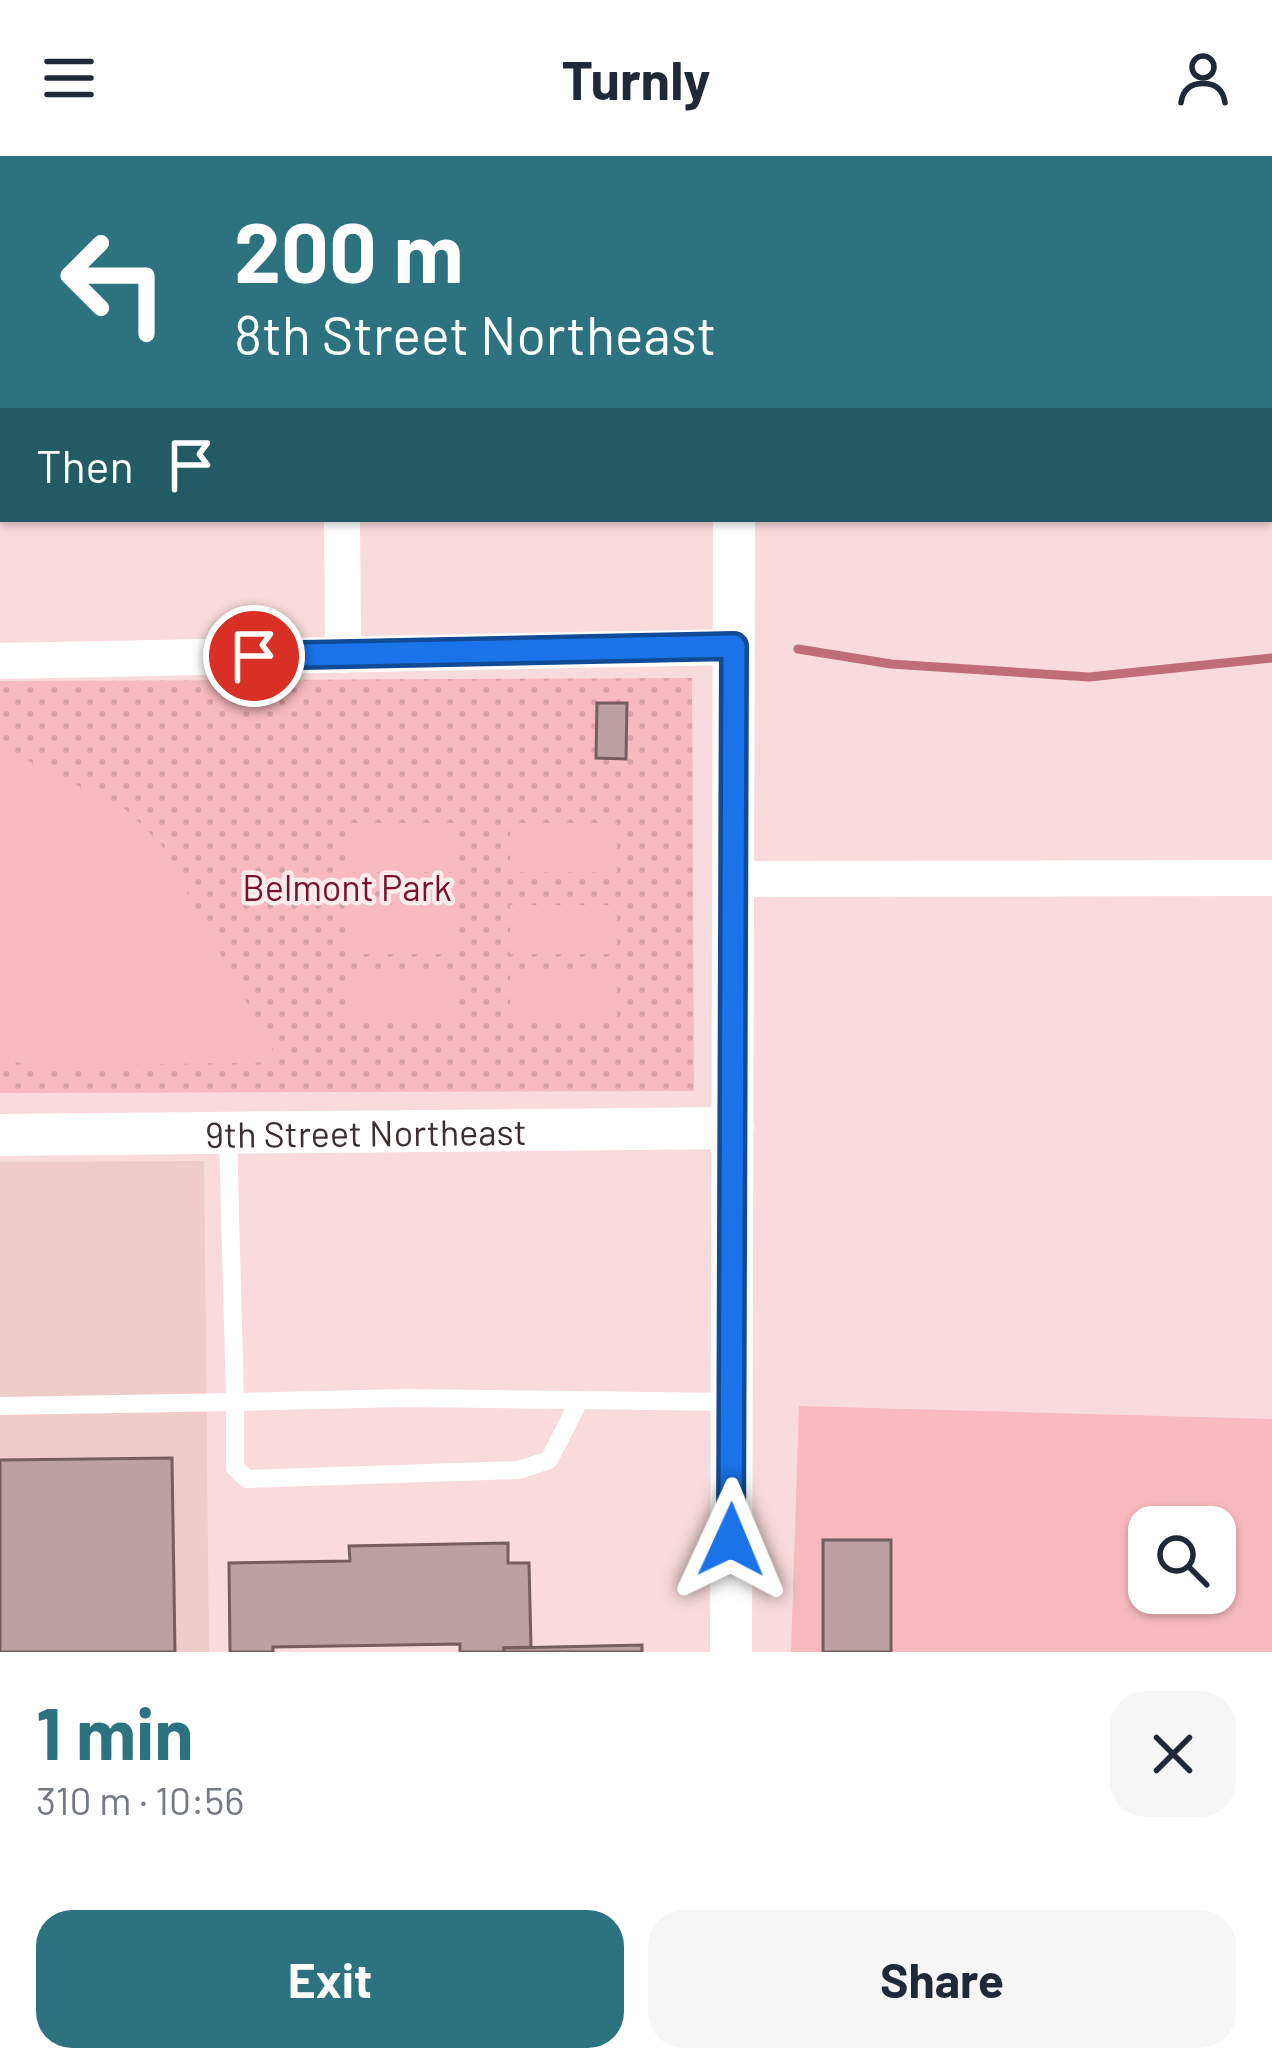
<!DOCTYPE html>
<meta charset="utf-8">
<style>
body{margin:0;font-family:Barlow,sans-serif;background:#f6f6f7;color:#1f2937;height:100vh;display:flex;flex-direction:column;font-size:45px;white-space:nowrap}
*{box-sizing:border-box;margin:0}
p{font-size:39px;color:#747a83}
.icon{flex:none;width:66px;height:66px;fill:none;stroke:currentColor;stroke-width:2;stroke-linecap:round;stroke-linejoin:round}
.map{position:relative;height:1496px;overflow:hidden}
.sheet{display:flex;flex-direction:column;background:#fff;flex:1}
.sheet>*{flex:none}
.hud{position:absolute;left:0px;top:0px;width:1272px;height:366px;box-shadow:0 3px 9px #0004;background:#2c727f;color:#fff;overflow:hidden}
.fabs{position:absolute;left:1128px;top:1350px;display:grid;gap:24px}
.fabs a{display:grid;place-items:center;width:108px;height:108px;border-radius:24px;background:#fff;box-shadow:0 3px 9px #0004;font-size:60px}
.pin{position:absolute;display:grid;place-items:center;width:102px;height:102px;color:#fff;margin:-51px;border:6px solid #fff;border-radius:50%;box-shadow:0 3px 12px #0007}
.me{position:absolute;width:132px;margin:-66px;rotate:1deg;stroke-linejoin:round;filter:drop-shadow(0 0 9px #0008)}
.turn{display:flex;align-items:center;gap:42px;height:252px;padding:0 36px;font-size:54px}
.turn .icon{width:156px;height:156px;stroke-width:2.5}
.turn b{display:block;font-size:84px;line-height:102px}
.then{display:flex;align-items:center;height:114px;padding:0 36px;background:#0003;gap:24px;font-size:45px}
.round{display:grid;place-items:center;flex:none;width:126px;height:126px;border-radius:36px;background:#f6f6f7}
.overview{display:flex;align-items:center;justify-content:space-between;height:204px;padding:0 36px}
h1{font-size:72px;font-weight:700;line-height:90px;color:#2c727f}
.primary-button{display:flex;gap:24px;margin-top:auto;padding:24px 36px}
.primary-button a{flex:1;height:138px;border-radius:36px;background:#2c727f;color:#fff;font-size:48px;font-weight:700;line-height:138px;text-align:center}
.primary-button a+a{background:#f6f6f7;color:#1f2937}
header{display:flex;justify-content:space-between;align-items:center;height:156px;padding:0 36px;background:#fff;font-size:54px;font-weight:700}
.map>svg:first-child{display:block}
.built{fill:#efcbcc}
.park{fill:url(#park-dots)}
.pitch{fill:#f8babf;fill-rule:evenodd}
.lines{fill:none;stroke-linecap:round;stroke-linejoin:round}
.stream{stroke:#bf6e77;stroke-width:9}
.building{fill:#bca0a2;stroke:#765d5f;stroke-width:3}
.service{stroke:#fff;stroke-width:18}
.minor{stroke:#fff;stroke-width:36}
.tertiary{stroke:#fff;stroke-width:42}
.route-casing{stroke:#114b97;stroke-width:30}
.route{stroke:#1a73e8;stroke-width:21}
.labels{text-anchor:middle;dominant-baseline:central;stroke-width:9;stroke-linejoin:round;paint-order:stroke}
.park-label{font-size:36px;fill:#76122b;stroke:#feeced}
.street-label{font-size:36px;fill:#3b2f30;stroke:#feeced}
</style>
<header><svg class="icon" aria-label="menu" viewBox="0 0 24 24"><path d="M4 6h16M4 12h16M4 18h16"/></svg>Turnly<svg class="icon" aria-label="person" viewBox="0 0 24 24"><circle cx="12" cy="8" r="4"/><path d="M4 21q1-7 8-7t8 7"/></svg></header>
<div class="map">
<svg width="1272" height="1496" viewBox="0 0 1272 1496">
<defs>
<pattern id="park-dots" width="8" height="8" patternUnits="userSpaceOnUse" patternTransform="scale(3)"><rect width="8" height="8" fill="#f8babf"/><path d="M2 2h.1M6 6h.1" fill="none" stroke="#d6a0a4" stroke-width="1.8" stroke-linecap="round"/></pattern>
</defs>
<rect width="100%" height="100%" fill="#f9dbdd"/>
<path class="built" d="M204,1005L209,1496H0V1006Z"/>
<path class="park" d="M692,522L694,935L0,937V525Z"/>
<g class="pitch">
<path d="M0,591L125,653L161,688L279,906L57,910L0,905Z"/>
<rect x="347" y="667" width="106" height="49"/>
<rect x="510" y="667" width="107" height="49"/>
<path d="M347,748L453,749V798H346Z"/>
<rect x="510" y="749" width="107" height="49"/>
<path d="M346,814L453,815V864H346Z"/>
<path d="M510,815H617V865L510,864Z"/>
<path d="M799,1250L1272,1263V1496H791ZM1149,1371H1215V1437H1149Z"/>
</g>
<g class="lines">
<path class="stream" d="M798,493L891,508L1089,521L1272,502"/>
</g>
<g class="building">
<path d="M597,547H627L626,603L596,602Z"/>
<path d="M172,1302L175,1496H0V1304Z"/>
<rect x="823" y="1384" width="68" height="112"/>
<path d="M508,1387V1407H529L531,1491L504,1492V1496H460V1488L273,1491V1496H230L229,1407L350,1405L349,1390Z"/>
<path d="M642,1489V1496H504V1492Z"/>
</g>
<g class="lines">
<g class="service">
<path d="M1269,46H1272"/>
<path d="M228,977L235,1246L403,1242L732,1246"/>
<path d="M0,1250L235,1246V1312L247,1323L519,1314L549,1304L579,1245"/>
</g>
<g class="minor">
<path d="M342,0V3"/>
<path d="M1269,268H1272"/>
<path d="M342,363L343,499"/>
<path d="M0,505L734,491"/>
<path d="M733,723L1272,722"/>
</g>
<g class="tertiary">
<path d="M733,0V3"/>
<path id="s1" d="M0,979L733,972"/>
<path d="M731,1496L734,363"/>
</g>
</g>
<g class="lines">
<g class="route-casing">
<path id="route" d="M254,500L734,490L731,1384"/>
</g>
<use href="#route" class="route"/>
</g>
<g class="labels">
<g class="park-label">
<text x="347" y="730">Belmont Park</text>
</g>
<g class="street-label">
<text stroke="none"><textPath href="#s1" startOffset="366">9th Street Northeast</textPath></text>
</g>
</g>
</svg>
<div class="fabs">
<a><svg class="icon" aria-label="search" viewBox="0 0 24 24"><circle cx="10" cy="10" r="6"/><path d="M15 15l6 6"/></svg></a>
</div>
<div class="pin" style="left:254px;top:500px;background:#d93025"><svg class="icon" aria-label="arrive" viewBox="0 0 24 24"><path d="M6 21V4h12l-3 4 3 4H6"/></svg></div>
<svg class="me" style="left:731px;top:1384px" viewBox="-20 -20 40 40"><path d="M0-17L14 15 0 8-14 15z" fill="#1a73e8" stroke="#fff" stroke-width="4"/></svg>
<div class="hud">
<div class="turn"><svg class="icon" aria-label="left" viewBox="0 0 24 24"><path d="M17 20v-9H6M10 6l-5 5 5 5"/></svg><div><b>200 m</b>8th Street Northeast</div></div>
<div class="then">Then<svg class="icon" aria-label="arrive" viewBox="0 0 24 24"><path d="M6 21V4h12l-3 4 3 4H6"/></svg></div>
</div>
</div>
<section class="sheet">
<div class="overview"><div><h1>1 min</h1><p>310 m · 10:56</p></div><a class="round"><svg class="icon" aria-label="close" viewBox="0 0 24 24"><path d="M6 6l12 12M18 6L6 18"/></svg></a></div>
<div class="primary-button"><a>Exit</a><a>Share</a></div>
</section>
